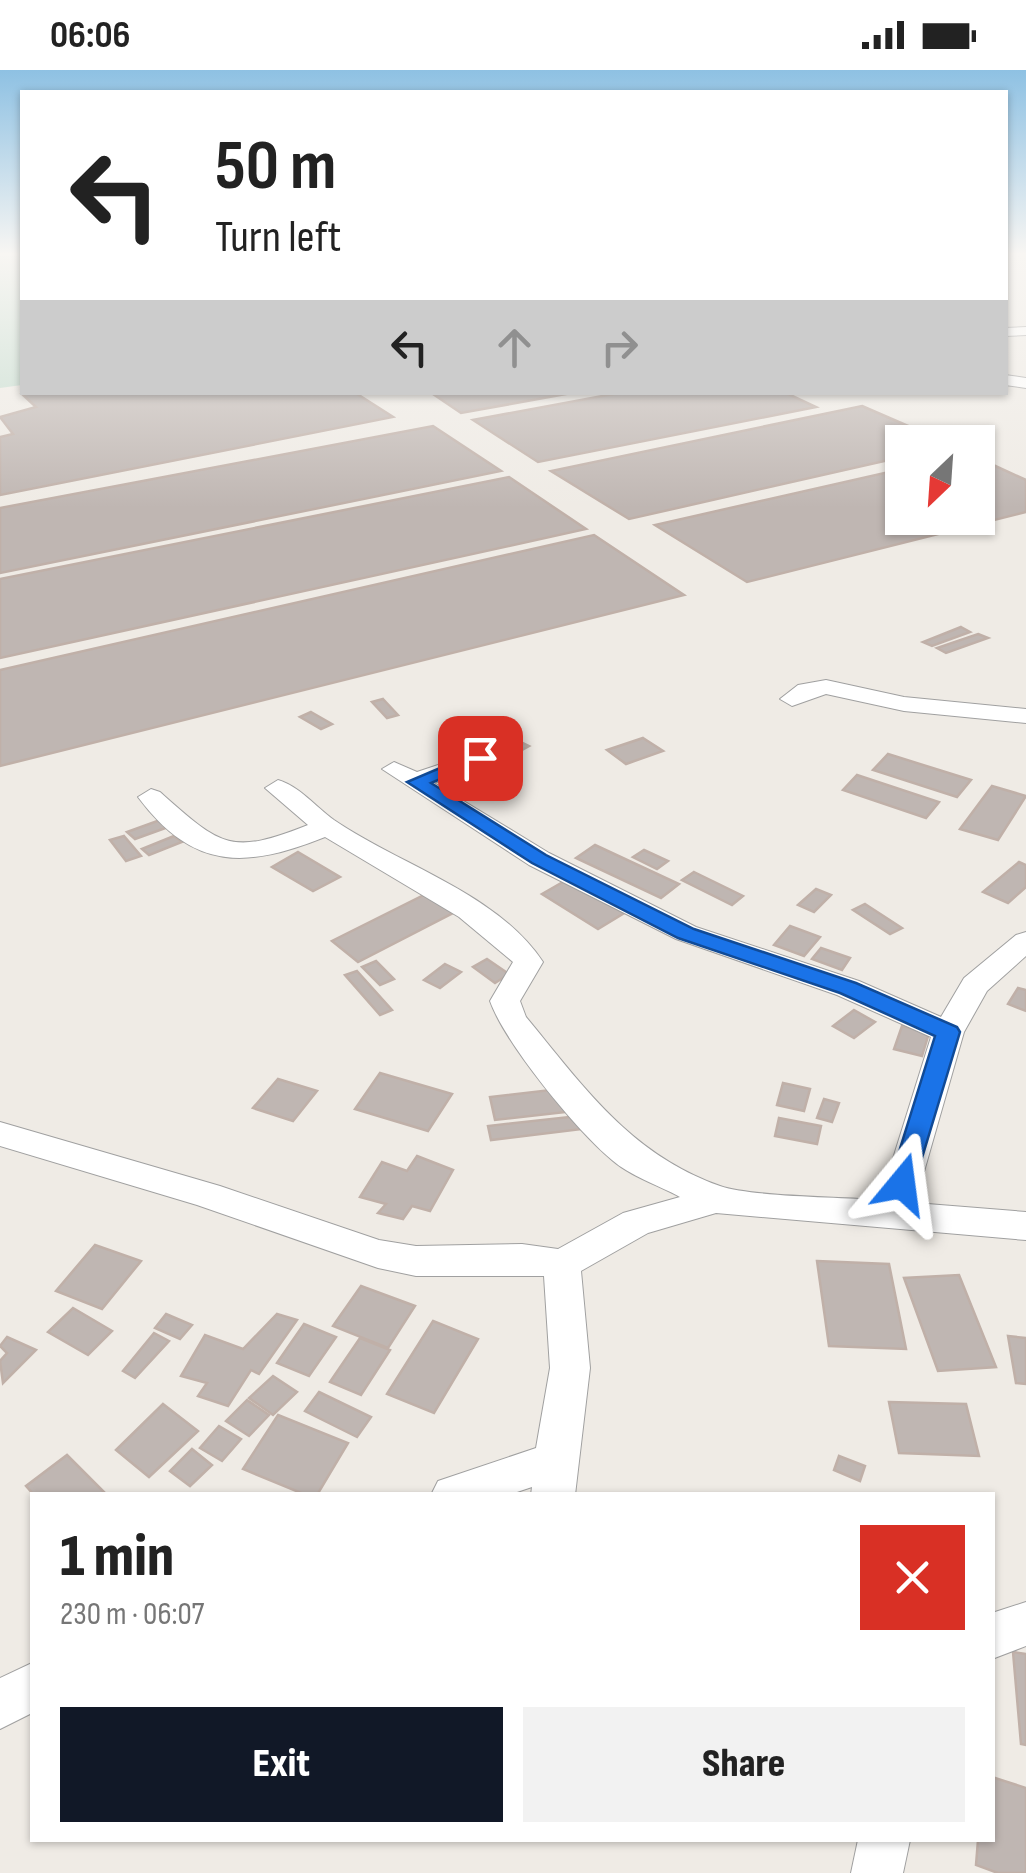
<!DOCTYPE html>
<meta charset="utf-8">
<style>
body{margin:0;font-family:"Sofia Sans Condensed",sans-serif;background:#f2f2f2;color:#222;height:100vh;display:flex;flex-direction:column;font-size:38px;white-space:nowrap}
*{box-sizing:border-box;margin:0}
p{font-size:32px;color:#767676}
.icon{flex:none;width:55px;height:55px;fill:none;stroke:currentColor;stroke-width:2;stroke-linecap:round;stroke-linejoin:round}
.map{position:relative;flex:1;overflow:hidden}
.drawer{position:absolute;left:30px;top:1422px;width:965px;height:350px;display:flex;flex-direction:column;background:#fff;border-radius:0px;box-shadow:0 2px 8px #0004}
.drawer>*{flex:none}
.top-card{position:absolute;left:20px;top:20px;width:988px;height:305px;border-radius:0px;box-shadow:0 2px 8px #0004;background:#fff;color:#222;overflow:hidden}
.needle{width:65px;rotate:205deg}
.fabs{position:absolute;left:885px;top:355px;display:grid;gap:20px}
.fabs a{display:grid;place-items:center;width:110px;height:110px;border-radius:0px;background:#fff;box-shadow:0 2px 8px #0004;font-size:50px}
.pin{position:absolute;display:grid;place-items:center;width:85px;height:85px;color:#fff;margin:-42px;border-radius:20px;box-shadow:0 5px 15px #0006}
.me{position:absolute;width:110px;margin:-55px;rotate:16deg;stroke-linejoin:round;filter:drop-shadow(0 0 8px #0008)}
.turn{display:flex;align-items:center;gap:35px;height:210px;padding:0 30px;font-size:45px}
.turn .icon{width:130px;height:130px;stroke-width:2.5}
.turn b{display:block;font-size:70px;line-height:85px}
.lanes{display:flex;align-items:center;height:95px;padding:0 30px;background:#0003;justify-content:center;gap:50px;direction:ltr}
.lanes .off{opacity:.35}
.round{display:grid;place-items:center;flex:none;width:105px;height:105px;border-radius:0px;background:#f2f2f2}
.overview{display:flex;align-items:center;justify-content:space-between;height:170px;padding:0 30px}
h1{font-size:60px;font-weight:800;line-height:75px}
.cta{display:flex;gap:20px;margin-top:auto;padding:20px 30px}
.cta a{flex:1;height:115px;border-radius:0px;background:#111827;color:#fff;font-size:40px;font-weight:800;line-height:115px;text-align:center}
.cta a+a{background:#f2f2f2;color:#222}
.status{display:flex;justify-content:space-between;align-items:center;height:70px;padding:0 50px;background:#fff;direction:ltr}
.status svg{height:28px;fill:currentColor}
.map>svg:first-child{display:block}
.wetland{fill:#c3dcce}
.building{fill:#bfb6b2;stroke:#c0b0a8;stroke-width:2.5}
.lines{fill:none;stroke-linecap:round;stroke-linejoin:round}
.minor-casing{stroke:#a0a0a0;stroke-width:2}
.minor{fill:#fff;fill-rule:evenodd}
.route{fill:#1a73e8;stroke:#114b97;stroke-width:2.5}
</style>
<div class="status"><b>06:06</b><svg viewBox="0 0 49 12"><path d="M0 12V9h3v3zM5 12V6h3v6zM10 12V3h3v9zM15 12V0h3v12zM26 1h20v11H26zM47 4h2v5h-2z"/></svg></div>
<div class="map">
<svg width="1026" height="1803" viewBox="0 0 1026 1803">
<rect width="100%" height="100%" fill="#efebe5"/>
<path class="wetland" d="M0,186H22V315L0,318Z"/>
<g class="building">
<path d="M33,322H354L393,347L0,425V367L13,364L0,347L36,337L22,324Z"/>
<path d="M430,322H577L461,343Z"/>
<path d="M624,322H784L816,337L538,392L473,350Z"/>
<path d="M862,336L945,372H902V387L629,449L551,401Z"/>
<path d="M433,356L501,401L0,503V438Z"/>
<path d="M978,388L1026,410V442L747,512L655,455L902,399V448H978Z"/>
<path d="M509,407L586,459L0,588V509Z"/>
<path d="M594,465L684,525L0,696V600Z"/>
<path d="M961,557L970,562L932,576L923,572Z"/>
<path d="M978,564L988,568L946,583L937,578Z"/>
<path d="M383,629L398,645L387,648L372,632Z"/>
<path d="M311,642L332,654L321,659L300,647Z"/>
<path d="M492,658L529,676L509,687L472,668Z"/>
<path d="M643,668L663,681L626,694L607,680Z"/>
<path d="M888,684L971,710L957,727L873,700Z"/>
<path d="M857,705L939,732L926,748L843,720Z"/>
<path d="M992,716L1026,726L998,770L960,759Z"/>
<path d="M163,749L171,756L135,769L127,762Z"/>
<path d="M124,766L141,786L126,791L110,770Z"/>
<path d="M174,766L182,772L149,785L142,779Z"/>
<path d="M595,775L679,814L661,828L576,788Z"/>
<path d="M644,780L668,791L657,799L633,787Z"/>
<path d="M298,782L340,807L313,821L272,797Z"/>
<path d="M1019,792L1026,795V817L1008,833L983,822Z"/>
<path d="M694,802L743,826L732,835L682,810Z"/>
<path d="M570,808L626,842L598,859L542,824Z"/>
<path d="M816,819L831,825L814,842L798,835Z"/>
<path d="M426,824L453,843L358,892L332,871Z"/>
<path d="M865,834L902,858L890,864L853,840Z"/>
<path d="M790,856L820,867L804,886L774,875Z"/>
<path d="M821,878L850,888L842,900L812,889Z"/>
<path d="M487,889L509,904L495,913L473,897Z"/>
<path d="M376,891L394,909L380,915L362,897Z"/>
<path d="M445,894L461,902L440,918L424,910Z"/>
<path d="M357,901L392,940L380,945L345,905Z"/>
<path d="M1018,918L1026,920V941L1008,934Z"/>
<path d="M854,940L875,952L854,968L833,956Z"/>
<path d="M902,956L929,963L922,986L894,979Z"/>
<path d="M380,1003L452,1024L428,1061L355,1039Z"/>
<path d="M278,1009L317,1021L293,1051L253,1038Z"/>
<path d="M783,1013L810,1019L804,1041L777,1035Z"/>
<path d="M559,1019L566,1042L495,1050L490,1027Z"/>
<path d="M824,1029L839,1033L832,1052L817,1048Z"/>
<path d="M578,1046L582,1059L491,1070L488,1056Z"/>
<path d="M779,1048L821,1056L817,1074L775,1066Z"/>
<path d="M417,1086L453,1100L430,1141L412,1136L403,1149L378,1143L386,1134L360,1127L382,1092L407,1101Z"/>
<path d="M95,1175L141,1191L102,1239L56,1221Z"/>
<path d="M817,1191L889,1194L906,1279L829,1276Z"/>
<path d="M959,1205L996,1297L938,1301L904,1208Z"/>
<path d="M361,1216L415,1236L388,1278L333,1256Z"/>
<path d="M73,1238L112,1261L88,1285L48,1262Z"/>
<path d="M166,1244L192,1255L180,1269L155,1258Z"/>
<path d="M277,1244L297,1250L259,1304L251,1300L228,1336L198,1326L207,1313L181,1306L205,1265L243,1279Z"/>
<path d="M433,1251L478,1269L434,1343L387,1324Z"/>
<path d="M304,1254L336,1267L309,1306L277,1293Z"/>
<path d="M154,1263L169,1271L135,1308L123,1301Z"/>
<path d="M1008,1266L1026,1268V1314L1016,1313Z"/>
<path d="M7,1267L36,1280L3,1313L0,1291L7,1283L0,1276Z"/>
<path d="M360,1268L390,1280L361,1325L330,1312Z"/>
<path d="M273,1306L297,1322L273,1345L249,1328Z"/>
<path d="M319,1322L371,1347L357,1367L305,1341Z"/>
<path d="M247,1330L269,1345L249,1366L226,1351Z"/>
<path d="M889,1332L966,1334L979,1386L899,1383Z"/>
<path d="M163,1334L198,1361L149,1407L116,1380Z"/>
<path d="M278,1345L348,1373L317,1425H306L243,1399Z"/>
<path d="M219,1356L241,1369L222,1391L200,1378Z"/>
<path d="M192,1379L212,1395L190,1416L170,1401Z"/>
<path d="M67,1385L107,1425H34L26,1416Z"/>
<path d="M839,1386L865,1396L860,1411L834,1400Z"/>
<path d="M1013,1582L1026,1584V1675L1021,1674Z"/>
<path d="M992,1707L1026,1718V1803H998L976,1795L978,1770H992Z"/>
</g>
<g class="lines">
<g class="minor-casing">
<g id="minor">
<path d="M1026,257V265L1005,266V258Z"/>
<path d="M1005,305L1026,308V318L1005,315Z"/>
<path d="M826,610L904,627L1026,639V653L904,641L826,624L792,636L780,629L798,615Z"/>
<path d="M480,681L492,688L489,693L434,713L549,783L696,857L859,911L941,947L964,908L1016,865L1026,862V886L987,921L964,962L915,1133L1026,1142V1170L716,1143L648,1163L581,1201L590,1298L575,1425H531L532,1417L508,1425H431L438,1411L536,1378L550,1298L544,1206H416L378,1198L197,1135L0,1076V1052L220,1116L379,1170L416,1176L522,1174L558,1179L623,1143L680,1127C658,1115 630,1106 612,1090C576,1060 505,973 490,931L513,892L459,847L325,767C247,798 194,802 138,727L151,719L160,722C221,776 230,786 308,755L265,718L278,710C299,716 316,737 334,750C401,796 496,822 543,892L520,931L526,947C584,1017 630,1084 720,1116C752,1127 841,1127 880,1130L931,967L837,925L676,869L529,795L382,699L394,692L417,702Z"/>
<path d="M1026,1532V1576L992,1589V1543Z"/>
<path d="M32,1593V1643L0,1659V1608Z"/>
<path d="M858,1770H910L903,1803H851Z"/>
</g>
</g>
<use href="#minor" class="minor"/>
</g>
<linearGradient id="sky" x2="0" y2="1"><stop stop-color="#8ec1e3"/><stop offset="0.42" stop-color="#f8f6f3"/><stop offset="1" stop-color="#f8f6f3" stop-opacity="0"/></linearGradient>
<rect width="1026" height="438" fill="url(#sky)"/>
<path class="route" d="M473,684L489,688L431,713L546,785L694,859L856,913L957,957L960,962L912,1121L902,1124L889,1114L935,966L840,923L678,868L532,793L407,712Z"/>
</svg>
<div class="fabs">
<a><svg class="needle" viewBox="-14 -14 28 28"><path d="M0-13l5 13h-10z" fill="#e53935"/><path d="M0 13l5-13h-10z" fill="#767676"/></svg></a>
</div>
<div class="pin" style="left:480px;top:688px;background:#d93025"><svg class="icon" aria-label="arrive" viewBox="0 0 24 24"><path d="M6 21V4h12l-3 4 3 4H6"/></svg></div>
<svg class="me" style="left:902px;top:1114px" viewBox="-20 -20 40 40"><path d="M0-17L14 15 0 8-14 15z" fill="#1a73e8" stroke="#fff" stroke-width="4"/></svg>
<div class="top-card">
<div class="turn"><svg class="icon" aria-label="left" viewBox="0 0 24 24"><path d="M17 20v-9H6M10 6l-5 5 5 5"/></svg><div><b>50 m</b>Turn left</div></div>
<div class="lanes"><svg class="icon" aria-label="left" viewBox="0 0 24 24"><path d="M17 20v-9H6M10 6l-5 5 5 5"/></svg><svg class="icon off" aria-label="ahead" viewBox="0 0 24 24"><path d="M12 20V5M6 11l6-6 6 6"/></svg><svg class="icon off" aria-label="right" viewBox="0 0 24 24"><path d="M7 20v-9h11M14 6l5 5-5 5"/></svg></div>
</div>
<section class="drawer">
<div class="overview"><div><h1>1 min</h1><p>230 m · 06:07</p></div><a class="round" style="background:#d93025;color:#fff"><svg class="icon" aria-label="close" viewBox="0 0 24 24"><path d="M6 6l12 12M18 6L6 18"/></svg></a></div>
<div class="cta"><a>Exit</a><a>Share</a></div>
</section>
</div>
